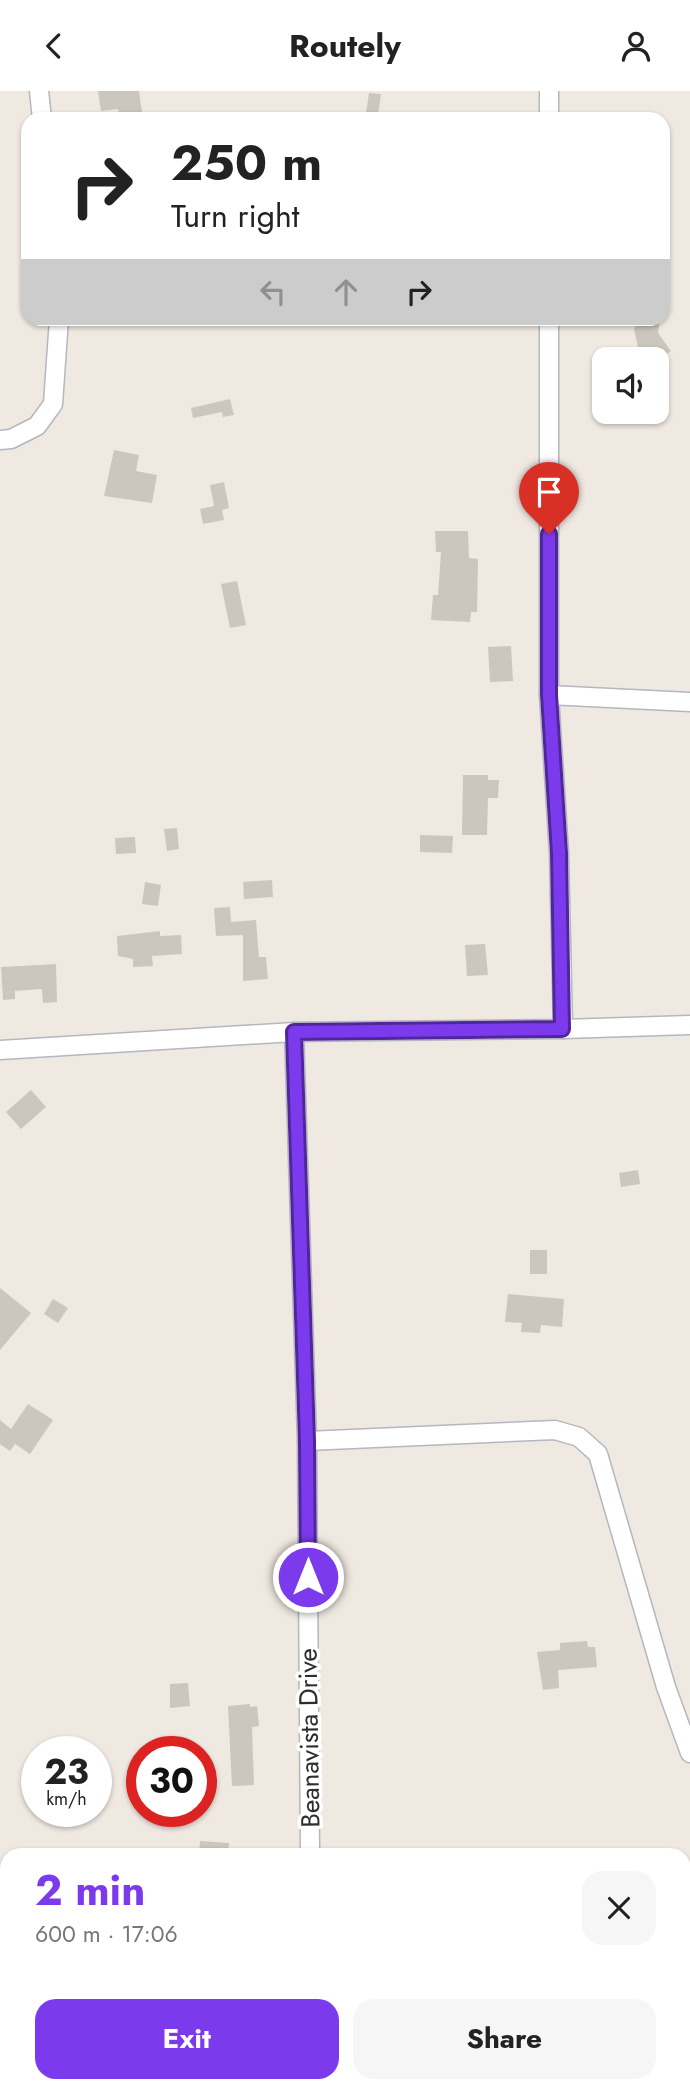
<!DOCTYPE html>
<meta charset="utf-8">
<style>
body{margin:0;font-family:Jost,sans-serif;background:#f6f6f6;color:#222;height:100vh;display:flex;flex-direction:column;font-size:26px;white-space:nowrap}
*{box-sizing:border-box;margin:0}
p{font-size:23px;color:#767676}
.icon{flex:none;width:38px;height:38px;fill:none;stroke:currentColor;stroke-width:2;stroke-linecap:round;stroke-linejoin:round}
.map{position:relative;flex:1;overflow:hidden}
.details{position:absolute;left:0px;top:1757px;width:691px;height:245px;display:flex;flex-direction:column;background:#fff;border-radius:21px 21px 0 0;box-shadow:0 2px 5px #0004}
.details>*{flex:none}
.hud{position:absolute;left:21px;top:21px;width:649px;height:214px;border-radius:21px;box-shadow:0 2px 5px #0004;background:#fff;color:#222;overflow:hidden}
.buttons{position:absolute;left:592px;top:256px;display:grid;gap:14px}
.buttons a{display:grid;place-items:center;width:77px;height:77px;border-radius:14px;background:#fff;box-shadow:0 2px 5px #0004;font-size:35px}
.speed{position:absolute;left:21px;top:1645px;display:flex;gap:14px;font-size:35px;font-weight:700;text-align:center}
.speed>*{display:grid;place-content:center;width:91px;height:91px;border-radius:50%;background:#fff;box-shadow:0 2px 5px #0004;line-height:1}
.speed small{font-size:18px;font-weight:400}
.speed .limit{border:10px solid #d22;background:#fff;color:#111}
.pin{position:absolute;display:grid;place-items:center;width:60px;height:60px;color:#fff;margin:-72px -30px;border-radius:50% 50% 50% 0;rotate:-45deg;box-shadow:0 0 7px #0007}
.pin .icon{rotate:45deg}
.me{position:absolute;width:77px;margin:-38px;rotate:0deg;stroke-linejoin:round;filter:drop-shadow(0 0 5px #0008)}
.turn{display:flex;align-items:center;gap:24px;height:147px;padding:0 35px;font-size:32px}
.turn .icon{width:91px;height:91px;stroke-width:2.5}
.turn b{display:block;font-size:49px;line-height:60px}
.lanes{display:flex;align-items:center;height:66px;padding:0 35px;background:#0003;justify-content:center;gap:35px;direction:ltr}
.lanes .off{opacity:.35}
.round{display:grid;place-items:center;flex:none;width:74px;height:74px;border-radius:21px;background:#f6f6f6}
.headline{display:flex;align-items:center;justify-content:space-between;height:119px;padding:0 35px}
h1{font-size:42px;font-weight:700;line-height:52px;color:#7c3aed}
.primary-button{display:flex;gap:14px;margin-top:auto;padding:14px 35px}
.primary-button a{flex:1;height:80px;border-radius:21px;background:#7c3aed;color:#fff;font-size:28px;font-weight:700;line-height:80px;text-align:center}
.primary-button a+a{background:#f6f6f6;color:#222}
header{display:flex;justify-content:space-between;align-items:center;height:91px;padding:0 35px;background:#fff;font-size:32px;font-weight:700}
.map>svg:first-child{display:block}
.building{fill:#cbc7bf}
.lines{fill:none;stroke-linecap:round;stroke-linejoin:round}
.street-casing{stroke:#b4b7c1;stroke-width:21}
.street{stroke:#fff;stroke-width:18}
.route-casing{stroke:#51269a;stroke-width:18}
.route{stroke:#7c3aed;stroke-width:12}
.labels{text-anchor:middle;dominant-baseline:central;stroke-width:7;stroke-linejoin:round;paint-order:stroke}
.street-label{font-size:26px;fill:#2e2e2e;stroke:#fff}
</style>
<header><svg class="icon" aria-label="back" viewBox="0 0 24 24"><path d="M15 5l-7 7 7 7"/></svg>Routely<svg class="icon" aria-label="person" viewBox="0 0 24 24"><circle cx="12" cy="8" r="4"/><path d="M4 21q1-7 8-7t8 7"/></svg></header>
<div class="map">
<svg width="690" height="2002" viewBox="0 0 690 2002">
<rect width="100%" height="100%" fill="#efe9e1"/>
<g class="building">
<path d="M98,0H139L143,28H120L118,18L101,20Z"/>
<path d="M369,2L381,3L378,24L366,22Z"/>
<path d="M640,228H660L658,242L671,260L659,268H647L639,261L634,238Z"/>
<path d="M230,308L234,324L223,326L222,321L193,327L191,317Z"/>
<path d="M114,359L139,364L136,380L157,384L152,412L104,405Z"/>
<path d="M224,391L229,417L222,419L224,429L203,433L200,418L214,415L210,394Z"/>
<path d="M435,440H468L469,467L478,468L477,521H471L470,531L431,529L433,504H438L441,461H436Z"/>
<path d="M237,490L246,534L230,537L221,493Z"/>
<path d="M511,555L513,590L490,591L488,556Z"/>
<path d="M463,684H488V689H499L498,707H488L487,744H462Z"/>
<path d="M177,737L179,758L167,760L164,738Z"/>
<path d="M420,744L453,745L452,762L420,761Z"/>
<path d="M135,746L136,762L116,763L115,747Z"/>
<path d="M272,789L273,806L244,808L243,791Z"/>
<path d="M145,791L161,794L158,815L142,813Z"/>
<path d="M230,816L231,831L256,829L259,866H266L268,888L243,890V844L216,845L214,817Z"/>
<path d="M160,840V845L181,844L182,863L152,865L153,875L133,876V868L118,865L117,845Z"/>
<path d="M485,853L488,884L467,885L465,854Z"/>
<path d="M56,873L57,911L43,912L42,898L15,900V908L3,909L1,876Z"/>
<path d="M31,999L46,1016L21,1038L6,1021Z"/>
<path d="M638,1079L640,1093L621,1096L619,1082Z"/>
<rect x="530" y="1159" width="17" height="24"/>
<path d="M0,1197L31,1222L0,1259Z"/>
<path d="M508,1203L564,1208L562,1236L541,1234L540,1242L521,1241L522,1232L505,1231Z"/>
<path d="M53,1208L68,1217L58,1232L44,1223Z"/>
<path d="M28,1313L53,1329L30,1363L15,1353L10,1360L0,1353V1329L11,1338Z"/>
<path d="M587,1550L588,1556H595L597,1576L558,1579L559,1597L543,1599L537,1561L560,1559V1552Z"/>
<path d="M188,1592L190,1615L170,1617V1593Z"/>
<path d="M250,1613V1616L257,1615L259,1635L252,1636L254,1694L232,1695L228,1615Z"/>
<path d="M200,1750L229,1752L228,1764H199Z"/>
</g>
<g class="lines">
<g class="street-casing">
<g id="street">
<path d="M39,0L42,28"/>
<path d="M549,28V0"/>
<path d="M0,349L11,348L37,335L53,313L59,228"/>
<path d="M549,604L690,611"/>
<path d="M563,938L690,934"/>
<path d="M294,941L307,1350L310,1764"/>
<path d="M0,959L294,941L563,938L559,762L549,604V228"/>
<path d="M307,1350L555,1339L579,1346L598,1363L666,1596L690,1662"/>
<path d="M336,1995L339,2002"/>
</g>
</g>
<use href="#street" class="street"/>
</g>
<g class="lines">
<g class="route-casing">
<path id="route" d="M308,1486L307,1350L294,941L562,938L559,762L549,604V443"/>
</g>
<use href="#route" class="route"/>
</g>
<g class="labels">
<g class="street-label">
<text transform="translate(309 1647) rotate(-91)">Beanavista Drive</text>
</g>
</g>
</svg>
<div class="buttons">
<a><svg class="icon" aria-label="sound" viewBox="0 0 24 24"><path d="M4 9h4l5-4v14l-5-4H4zM17 9q2 3 0 6"/></svg></a>
</div>
<div class="speed"><div>23<small>km/h</small></div><div class="limit">30</div></div>
<div class="pin" style="left:549px;top:443px;background:#d93025"><svg class="icon" aria-label="arrive" viewBox="0 0 24 24"><path d="M6 21V4h12l-3 4 3 4H6"/></svg></div>
<svg class="me" style="left:308px;top:1486px" viewBox="-20 -20 40 40"><circle r="17" fill="#7c3aed" stroke="#fff" stroke-width="3"/><path d="M0-11L8 9 0 5-8 9z" fill="#fff"/></svg>
<div class="hud">
<div class="turn"><svg class="icon" aria-label="right" viewBox="0 0 24 24"><path d="M7 20v-9h11M14 6l5 5-5 5"/></svg><div><b>250 m</b>Turn right</div></div>
<div class="lanes"><svg class="icon off" aria-label="left" viewBox="0 0 24 24"><path d="M17 20v-9H6M10 6l-5 5 5 5"/></svg><svg class="icon off" aria-label="ahead" viewBox="0 0 24 24"><path d="M12 20V5M6 11l6-6 6 6"/></svg><svg class="icon" aria-label="right" viewBox="0 0 24 24"><path d="M7 20v-9h11M14 6l5 5-5 5"/></svg></div>
</div>
<section class="details">
<div class="headline"><div><h1>2 min</h1><p>600 m · 17:06</p></div><a class="round"><svg class="icon" aria-label="close" viewBox="0 0 24 24"><path d="M6 6l12 12M18 6L6 18"/></svg></a></div>
<div class="primary-button"><a>Exit</a><a>Share</a></div>
</section>
</div>
